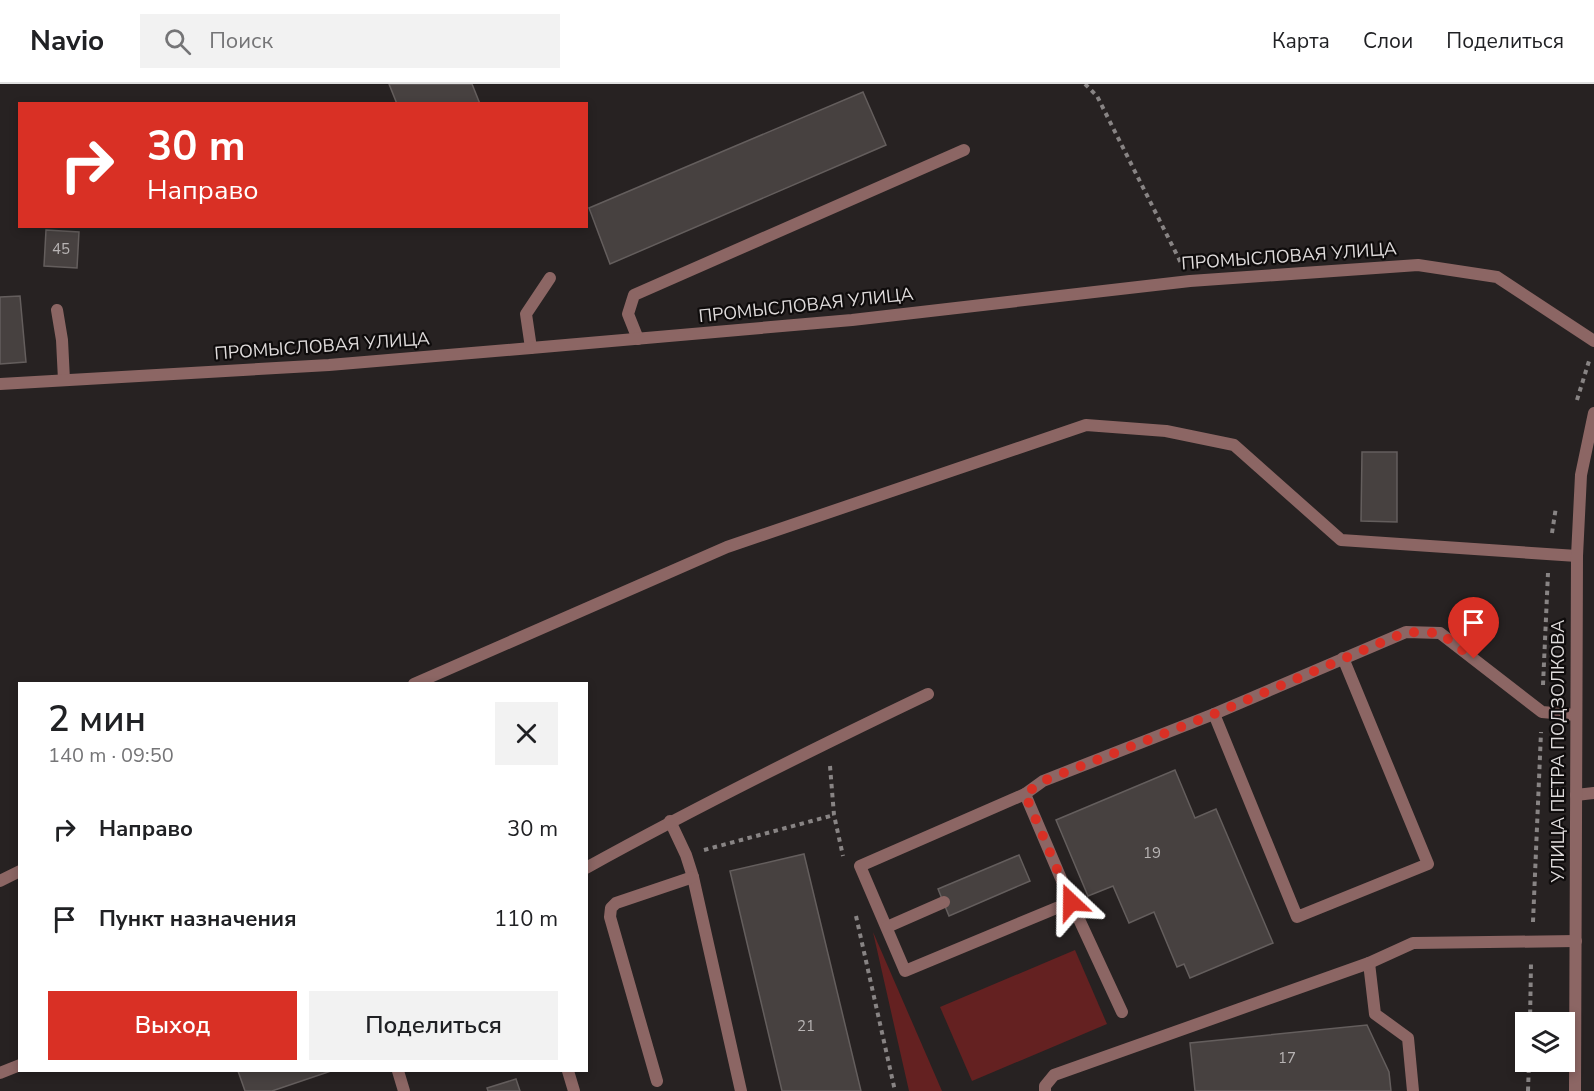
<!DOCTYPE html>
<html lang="ru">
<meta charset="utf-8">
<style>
body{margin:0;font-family:"Nunito Sans",sans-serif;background:#f2f2f2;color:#202124;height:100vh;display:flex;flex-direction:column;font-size:22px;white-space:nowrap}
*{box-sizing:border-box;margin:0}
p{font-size:20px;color:#757577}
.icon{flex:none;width:33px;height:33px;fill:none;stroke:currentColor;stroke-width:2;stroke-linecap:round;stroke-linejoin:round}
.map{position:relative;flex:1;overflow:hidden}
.panel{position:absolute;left:18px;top:598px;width:570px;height:390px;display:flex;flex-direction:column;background:#fff;border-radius:0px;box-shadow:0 3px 9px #0003}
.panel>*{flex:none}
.hud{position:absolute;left:18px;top:18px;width:570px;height:126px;border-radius:0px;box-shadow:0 3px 9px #0003;background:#d93025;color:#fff;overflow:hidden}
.tools{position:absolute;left:1515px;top:928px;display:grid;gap:12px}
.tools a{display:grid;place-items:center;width:60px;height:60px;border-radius:0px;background:#fff;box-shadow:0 3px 9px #0003;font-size:30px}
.pin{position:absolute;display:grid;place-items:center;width:51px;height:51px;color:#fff;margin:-62px -26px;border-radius:50% 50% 50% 0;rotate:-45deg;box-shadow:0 0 6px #0007}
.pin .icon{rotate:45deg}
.me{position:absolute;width:66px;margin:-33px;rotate:337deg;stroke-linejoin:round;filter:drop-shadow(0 0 4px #0008)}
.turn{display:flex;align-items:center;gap:21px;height:126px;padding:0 30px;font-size:27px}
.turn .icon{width:78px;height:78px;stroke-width:2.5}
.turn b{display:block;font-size:42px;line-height:51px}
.round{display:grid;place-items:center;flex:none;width:63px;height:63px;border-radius:0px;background:#f2f2f2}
.overview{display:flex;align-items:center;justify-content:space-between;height:102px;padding:0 30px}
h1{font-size:36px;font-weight:600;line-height:45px}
.action{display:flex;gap:12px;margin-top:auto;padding:12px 30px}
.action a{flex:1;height:69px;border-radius:0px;background:#d93025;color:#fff;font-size:24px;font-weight:600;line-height:69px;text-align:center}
.action a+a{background:#f2f2f2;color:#202124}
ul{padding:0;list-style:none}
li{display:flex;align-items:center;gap:18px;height:90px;padding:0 30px}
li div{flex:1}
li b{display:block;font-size:22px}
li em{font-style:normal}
header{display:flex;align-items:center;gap:36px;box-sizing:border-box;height:84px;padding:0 30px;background:#fff;border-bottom:2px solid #e0e0e0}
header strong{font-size:28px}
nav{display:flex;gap:33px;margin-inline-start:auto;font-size:21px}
.search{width:420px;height:54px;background:#f2f2f2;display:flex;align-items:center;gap:15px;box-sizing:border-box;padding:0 21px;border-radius:0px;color:#757577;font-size:22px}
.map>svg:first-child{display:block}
.green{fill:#642121}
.building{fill:#474140;stroke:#645e5d;stroke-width:1.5}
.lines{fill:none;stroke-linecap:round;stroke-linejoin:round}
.path{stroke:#888484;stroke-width:4;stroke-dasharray:4.5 4.5;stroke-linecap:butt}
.service{stroke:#8c6664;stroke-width:12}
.minor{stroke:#8c6664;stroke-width:12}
.route{stroke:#d93025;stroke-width:10;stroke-dasharray:0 18}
.labels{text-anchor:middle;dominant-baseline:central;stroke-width:4.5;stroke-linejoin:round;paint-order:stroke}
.number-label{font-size:15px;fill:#b8b4b4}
.street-label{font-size:18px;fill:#dedada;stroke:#0f0c0c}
</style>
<header>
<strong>Navio</strong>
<div class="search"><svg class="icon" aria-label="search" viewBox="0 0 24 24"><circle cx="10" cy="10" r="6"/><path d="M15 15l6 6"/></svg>Поиск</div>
<nav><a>Карта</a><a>Слои</a><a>Поделиться</a></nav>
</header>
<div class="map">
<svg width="1594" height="1007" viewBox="0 0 1594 1007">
<rect width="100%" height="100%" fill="#272222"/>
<g class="green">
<path d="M873,848L942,1007H909Z"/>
<path d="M1075,866L1107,940L972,997L940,923Z"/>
</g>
<g class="building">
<path d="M389,0H472L480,20H397Z"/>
<path d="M863,8L886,61L610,180L589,124Z"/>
<path d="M46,146L79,148L77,184L44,182Z"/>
<path d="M20,212L26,278L0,280V213Z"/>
<path d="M1362,368H1397V438L1361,437Z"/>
<path d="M1175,686L1195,734L1216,725L1273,859L1190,894L1184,880L1177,883L1154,828L1129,839L1113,802L1088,812L1056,736Z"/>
<path d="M804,770L861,1007H782L730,787Z"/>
<path d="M1019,771L1030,797L949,832L938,805Z"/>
<path d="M1367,941L1389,988L1391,1007H1195L1190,959Z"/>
<path d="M238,987H331L272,1007H245Z"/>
<path d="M516,995L520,1007H488L487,1004Z"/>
</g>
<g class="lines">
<g class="path">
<path d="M1085,0L1097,12L1181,179"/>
<path d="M1577,316L1589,277"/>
<path d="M1552,449L1556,423"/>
<path d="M1543,601L1548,489"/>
<path d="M830,682L834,731L843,772"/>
<path d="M704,766L834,731"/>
<path d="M856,832L895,1007"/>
<path d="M1533,838L1541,648"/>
<path d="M1530,939L1531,879"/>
<path d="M1528,1007L1529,978"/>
</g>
<g class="service">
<path d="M57,226L62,256L64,296"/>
<path d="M638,255L628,230L634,211L964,66"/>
<path d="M531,264L526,230L550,194"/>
<path d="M414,600L727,463L1086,341L1166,347L1234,361L1341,456L1577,472"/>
<path d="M1214,630L1406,548L1440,549L1542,628L1576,631"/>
<path d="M1025,710L860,782L905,887L1071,818"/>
<path d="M670,737L686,771L693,793L741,1007"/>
<path d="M586,784C698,722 813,665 928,610"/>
<path d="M0,797L20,787"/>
<path d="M887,843L944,818"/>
<path d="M1369,879L1375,930L1408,954L1413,1007"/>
<path d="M1122,928L1071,818L1025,710L1043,697L1214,630L1297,833L1428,780L1343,574"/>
<path d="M398,987L404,1007"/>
<path d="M568,987L574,1007"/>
<path d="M0,989L20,981"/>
<path d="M657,997L610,833L611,824L616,819L693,793"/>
<path d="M1045,1007V1002L1054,991L1369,879L1413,859L1576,857"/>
</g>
<g class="minor">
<path d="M0,300L329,281L531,264L852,236L1190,197L1418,181L1497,193L1594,257"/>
<path d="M1576,711L1594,709"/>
<path d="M1575,1007L1577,472L1581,391L1594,329"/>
</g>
</g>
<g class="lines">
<path class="route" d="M1071,818L1025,710L1043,697L1214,630L1406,548L1440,549L1474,575"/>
</g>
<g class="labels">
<g class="number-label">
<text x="61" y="165">45</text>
<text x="1152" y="769">19</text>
<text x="806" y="942">21</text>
<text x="1287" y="974">17</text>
</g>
<g class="street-label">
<text transform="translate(1289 172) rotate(-4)">ПРОМЫСЛОВАЯ УЛИЦА</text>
<text transform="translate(806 221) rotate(-6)">ПРОМЫСЛОВАЯ УЛИЦА</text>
<text transform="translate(322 262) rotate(-4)">ПРОМЫСЛОВАЯ УЛИЦА</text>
<text transform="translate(1558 667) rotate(-90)">УЛИЦА ПЕТРА ПОДЗОЛКОВА</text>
</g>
</g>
</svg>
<div class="tools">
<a><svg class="icon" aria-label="layers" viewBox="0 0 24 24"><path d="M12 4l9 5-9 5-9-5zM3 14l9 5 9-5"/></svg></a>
</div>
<div class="pin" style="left:1474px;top:575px;background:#d93025"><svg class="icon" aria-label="arrive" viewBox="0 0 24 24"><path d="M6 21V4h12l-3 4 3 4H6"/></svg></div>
<svg class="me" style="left:1071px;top:818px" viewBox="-20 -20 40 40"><path d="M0-17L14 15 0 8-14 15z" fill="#d93025" stroke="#fff" stroke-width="4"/></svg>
<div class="hud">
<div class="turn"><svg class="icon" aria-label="right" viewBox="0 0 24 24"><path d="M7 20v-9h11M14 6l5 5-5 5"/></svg><div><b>30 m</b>Направо</div></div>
</div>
<section class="panel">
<div class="overview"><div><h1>2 мин</h1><p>140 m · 09:50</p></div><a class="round"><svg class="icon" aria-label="close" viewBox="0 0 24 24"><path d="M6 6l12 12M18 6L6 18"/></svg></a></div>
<ul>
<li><svg class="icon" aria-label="right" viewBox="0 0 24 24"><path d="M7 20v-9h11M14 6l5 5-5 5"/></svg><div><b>Направо</b></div><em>30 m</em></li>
<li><svg class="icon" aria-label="arrive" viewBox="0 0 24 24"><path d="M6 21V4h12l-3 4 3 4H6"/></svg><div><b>Пункт назначения</b></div><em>110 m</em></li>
</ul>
<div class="action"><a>Выход</a><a>Поделиться</a></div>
</section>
</div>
